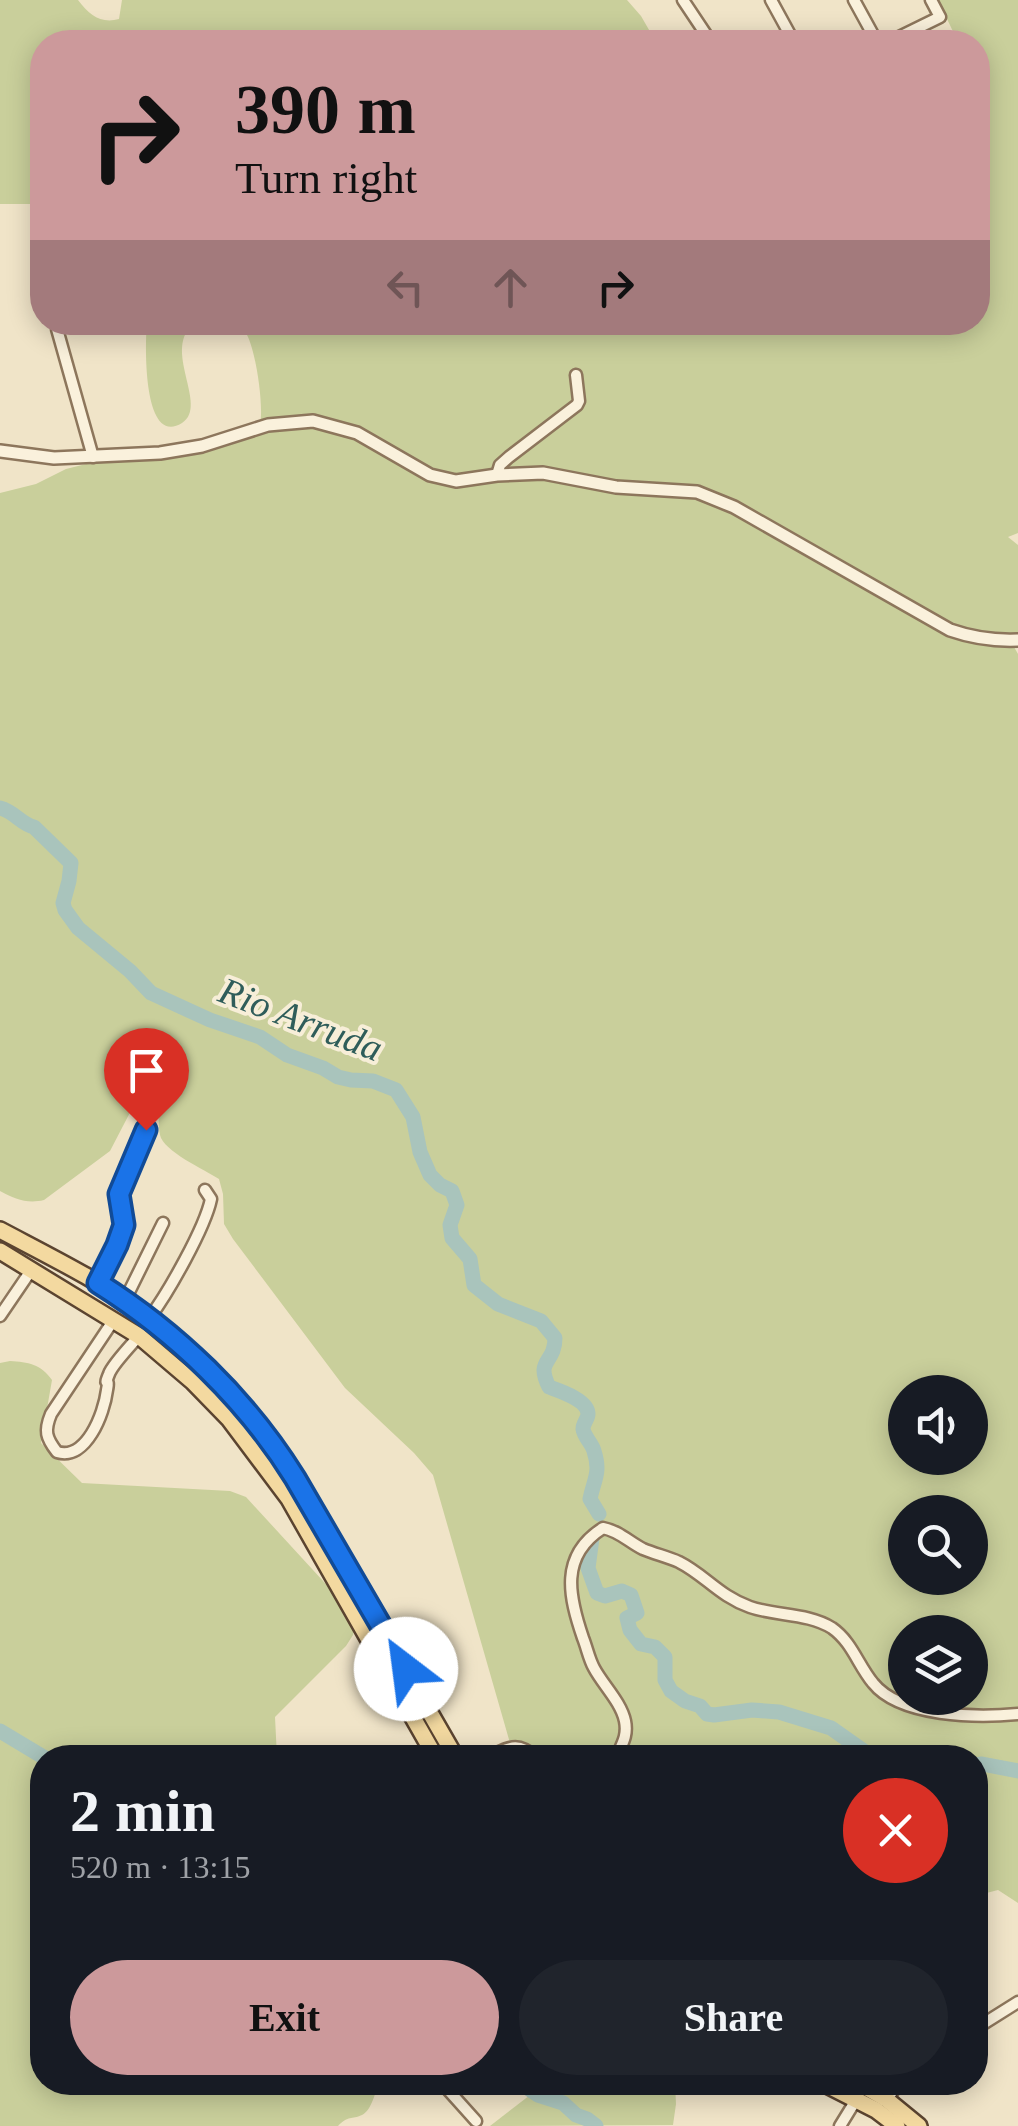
<!DOCTYPE html>
<meta charset="utf-8">
<style>
body{margin:0;font-family:"Times New Roman",serif;background:#20242c;color:#f1f3f6;height:100vh;display:flex;flex-direction:column;font-size:38px;white-space:nowrap}
*{box-sizing:border-box;margin:0}
p{font-size:32px;color:#9ea1a6}
.icon{flex:none;width:55px;height:55px;fill:none;stroke:currentColor;stroke-width:2;stroke-linecap:round;stroke-linejoin:round}
.map{position:relative;flex:1;overflow:hidden}
.drawer{position:absolute;left:30px;top:1745px;width:958px;height:350px;display:flex;flex-direction:column;background:#171b24;border-radius:40px;box-shadow:0 5px 25px #0003}
.drawer>*{flex:none}
.banner{position:absolute;left:30px;top:30px;width:960px;height:305px;border-radius:40px;box-shadow:0 5px 25px #0003;background:#cc999b;color:#111;overflow:hidden}
.controls{position:absolute;left:888px;top:1375px;display:grid;gap:20px}
.controls a{display:grid;place-items:center;width:100px;height:100px;border-radius:50%;background:#171b24;box-shadow:0 5px 25px #0003;font-size:50px}
.pin{position:absolute;display:grid;place-items:center;width:85px;height:85px;color:#fff;margin:-102px -42px;border-radius:50% 50% 50% 0;rotate:-45deg;box-shadow:0 0 10px #0007}
.pin .icon{rotate:45deg}
.me{position:absolute;width:110px;margin:-55px;rotate:330deg;stroke-linejoin:round;filter:drop-shadow(0 0 8px #0008)}
.turn{display:flex;align-items:center;gap:35px;height:210px;padding:0 40px;font-size:45px}
.turn .icon{width:130px;height:130px;stroke-width:2.5}
.turn b{display:block;font-size:70px;line-height:85px}
.lanes{display:flex;align-items:center;height:95px;padding:0 40px;background:#0003;justify-content:center;gap:50px;direction:ltr}
.lanes .off{opacity:.35}
.round{display:grid;place-items:center;flex:none;width:105px;height:105px;border-radius:52px;background:#20242c}
.head{display:flex;align-items:center;justify-content:space-between;height:170px;padding:0 40px}
h1{font-size:60px;font-weight:700;line-height:75px}
.button{display:flex;gap:20px;margin-top:auto;padding:20px 40px}
.button a{flex:1;height:115px;border-radius:60px;background:#cc999b;color:#111;font-size:40px;font-weight:700;line-height:115px;text-align:center}
.button a+a{background:#20242c;color:#f1f3f6}
.map>svg:first-child{display:block}
.green{fill:#c9cf9b;fill-rule:evenodd}
.lines{fill:none;stroke-linecap:round;stroke-linejoin:round}
.river{stroke:#a9c4bc;stroke-width:15}
.minor-casing{stroke:#8d765c;stroke-width:15}
.tertiary-casing{stroke:#8d765c;stroke-width:16}
.primary-casing{stroke:#5b4430;stroke-width:20}
.minor{stroke:#faf1dc;stroke-width:10}
.tertiary{stroke:#faf1dc;stroke-width:11}
.primary{stroke:#f3d9a0;stroke-width:15}
.route-casing{stroke:#114b97;stroke-width:25}
.route{stroke:#1a73e8;stroke-width:18}
.labels{text-anchor:middle;dominant-baseline:central;stroke-width:8;stroke-linejoin:round;paint-order:stroke}
.water-label{font-size:38px;font-style:italic;fill:#2f5d5a;stroke:#f7eed8}
</style>
<div class="map">
<svg width="1018" height="2126" viewBox="0 0 1018 2126">
<rect width="100%" height="100%" fill="#f0e4c8"/>
<g class="green">
<path d="M0,0H78C89,15 101,24 119,19L122,0H627L641,16L656,42H42V210L30,204H0Z"/>
<path d="M938,0H1018V533L1008,537L1018,545V642L1014,647L1018,654V1903L998,1890L975,1896V1758L514,1757L433,1475L414,1453L345,1388L233,1239L224,1224L223,1194L219,1179C205,1170 163,1151 160,1135C158,1125 159,1112 158,1101L137,1099L110,1151L44,1200C27,1204 15,1199 0,1191V493L36,484L66,469L90,463L182,452L260,425C264,406 256,352 247,335C244,330 239,326 235,323L978,322V42H958ZM905,1392H970V1458H905ZM905,1512H970V1578H905ZM905,1632H970V1698H905Z"/>
<path d="M147,323H195C160,348 210,406 182,423C142,448 145,341 147,323Z"/>
<path d="M10,1361C28,1362 41,1364 52,1380L41,1443L82,1483L230,1491L246,1497L335,1594L355,1625L353,1635L346,1646L275,1717L277,1757L42,1758V2082L379,2083C375,2092 372,2110 362,2115C351,2120 349,2115 338,2126H0V1363Z"/>
<path d="M547,2082L675,2083L676,2104L673,2125L490,2126Z"/>
</g>
<g class="lines">
<g class="river">
<path d="M0,808C15,812 21,824 34,827L71,863L69,881L63,903L65,910L78,928L130,971L151,993L210,1020L260,1037L287,1055L323,1068L338,1077L351,1080L373,1081L396,1090L413,1117L420,1152L430,1175L440,1185L452,1191L457,1205L450,1225L452,1238L470,1259L474,1285L498,1304L541,1321L555,1338C555,1364 535,1359 549,1387C560,1391 588,1400 588,1414C588,1419 583,1423 583,1429C584,1437 592,1443 594,1451C601,1473 594,1479 590,1499L599,1514"/>
<path d="M592,1538L588,1568L597,1593L605,1596L622,1591L631,1595L637,1613L627,1618L630,1630L641,1644L655,1647L665,1657V1680L671,1691L685,1701L700,1706L707,1714L714,1715L752,1710L779,1712L831,1728L865,1752L879,1758"/>
<path d="M0,1731L45,1758"/>
<path d="M975,1765L982,1764L1018,1771"/>
<path d="M519,2082L538,2095L563,2103L576,2115L587,2119L596,2126"/>
</g>
<g class="minor-casing">
<g id="minor">
<path d="M683,0L711,42"/>
<path d="M771,0L794,42"/>
<path d="M854,0L877,42"/>
<path d="M889,42L940,17L931,0"/>
<path d="M57,329L93,457"/>
<path d="M497,475L500,465L509,457L577,405L579,401L576,375"/>
<path d="M98,1283L124,1225L119,1194L146,1130"/>
<path d="M125,1300L163,1223"/>
<path d="M0,1316L32,1269"/>
<path d="M150,1317C168,1293 205,1228 211,1199L205,1190"/>
<path d="M113,1321L51,1414C44,1431 46,1438 57,1452C86,1461 104,1414 107,1390C110,1375 103,1389 109,1374C112,1365 131,1345 139,1336"/>
<path d="M486,1758C509,1748 516,1740 537,1758"/>
<path d="M616,1758C622,1744 628,1736 625,1721C621,1702 603,1685 594,1668C589,1659 587,1648 583,1638C569,1597 559,1556 603,1528C619,1531 629,1542 643,1549C655,1554 668,1557 679,1562C705,1575 719,1596 750,1607C776,1616 808,1613 832,1628C852,1642 858,1665 873,1683C900,1717 977,1718 1018,1714"/>
<path d="M975,2029L1018,2002"/>
<path d="M441,2082L476,2121"/>
<path d="M886,2099L901,2082"/>
<path d="M840,2126L856,2100"/>
</g>
</g>
<g class="tertiary-casing">
<path id="tertiary" d="M0,451L54,458L160,453L202,446L268,425L313,421L357,433L430,475L456,481L497,475L543,473L616,487L697,492L734,507L950,630C973,638 994,641 1018,640"/>
</g>
<g class="primary-casing">
<g id="primary">
<path d="M0,1230C49,1256 100,1281 146,1314C160,1325 173,1338 186,1350C228,1388 266,1430 295,1478L456,1758"/>
<path d="M0,1251L139,1336L193,1382L229,1419L289,1499L436,1758"/>
<path d="M821,2082L876,2110L897,2126"/>
<path d="M857,2082L886,2099L919,2126"/>
</g>
</g>
<use href="#minor" class="minor"/>
<use href="#tertiary" class="tertiary"/>
<use href="#primary" class="primary"/>
</g>
<g class="lines">
<g class="route-casing">
<path id="route" d="M146,1130L119,1194L124,1225L117,1245L98,1283C176,1332 246,1399 295,1478L406,1669"/>
</g>
<use href="#route" class="route"/>
</g>
<g class="labels">
<g class="water-label">
<text transform="translate(301 1019) rotate(21)">Rio Arruda</text>
</g>
</g>
</svg>
<div class="controls">
<a><svg class="icon" aria-label="sound" viewBox="0 0 24 24"><path d="M4 9h4l5-4v14l-5-4H4zM17 9q2 3 0 6"/></svg></a>
<a><svg class="icon" aria-label="search" viewBox="0 0 24 24"><circle cx="10" cy="10" r="6"/><path d="M15 15l6 6"/></svg></a>
<a><svg class="icon" aria-label="layers" viewBox="0 0 24 24"><path d="M12 4l9 5-9 5-9-5zM3 14l9 5 9-5"/></svg></a>
</div>
<div class="pin" style="left:146px;top:1130px;background:#d93025"><svg class="icon" aria-label="arrive" viewBox="0 0 24 24"><path d="M6 21V4h12l-3 4 3 4H6"/></svg></div>
<svg class="me" style="left:406px;top:1669px" viewBox="-20 -20 40 40"><circle r="19" fill="#fff"/><path d="M0-13L10 11 0 6-10 11z" fill="#1a73e8"/></svg>
<div class="banner">
<div class="turn"><svg class="icon" aria-label="right" viewBox="0 0 24 24"><path d="M7 20v-9h11M14 6l5 5-5 5"/></svg><div><b>390 m</b>Turn right</div></div>
<div class="lanes"><svg class="icon off" aria-label="left" viewBox="0 0 24 24"><path d="M17 20v-9H6M10 6l-5 5 5 5"/></svg><svg class="icon off" aria-label="ahead" viewBox="0 0 24 24"><path d="M12 20V5M6 11l6-6 6 6"/></svg><svg class="icon" aria-label="right" viewBox="0 0 24 24"><path d="M7 20v-9h11M14 6l5 5-5 5"/></svg></div>
</div>
<section class="drawer">
<div class="head"><div><h1>2 min</h1><p>520 m · 13:15</p></div><a class="round" style="background:#d93025;color:#fff"><svg class="icon" aria-label="close" viewBox="0 0 24 24"><path d="M6 6l12 12M18 6L6 18"/></svg></a></div>
<div class="button"><a>Exit</a><a>Share</a></div>
</section>
</div>
